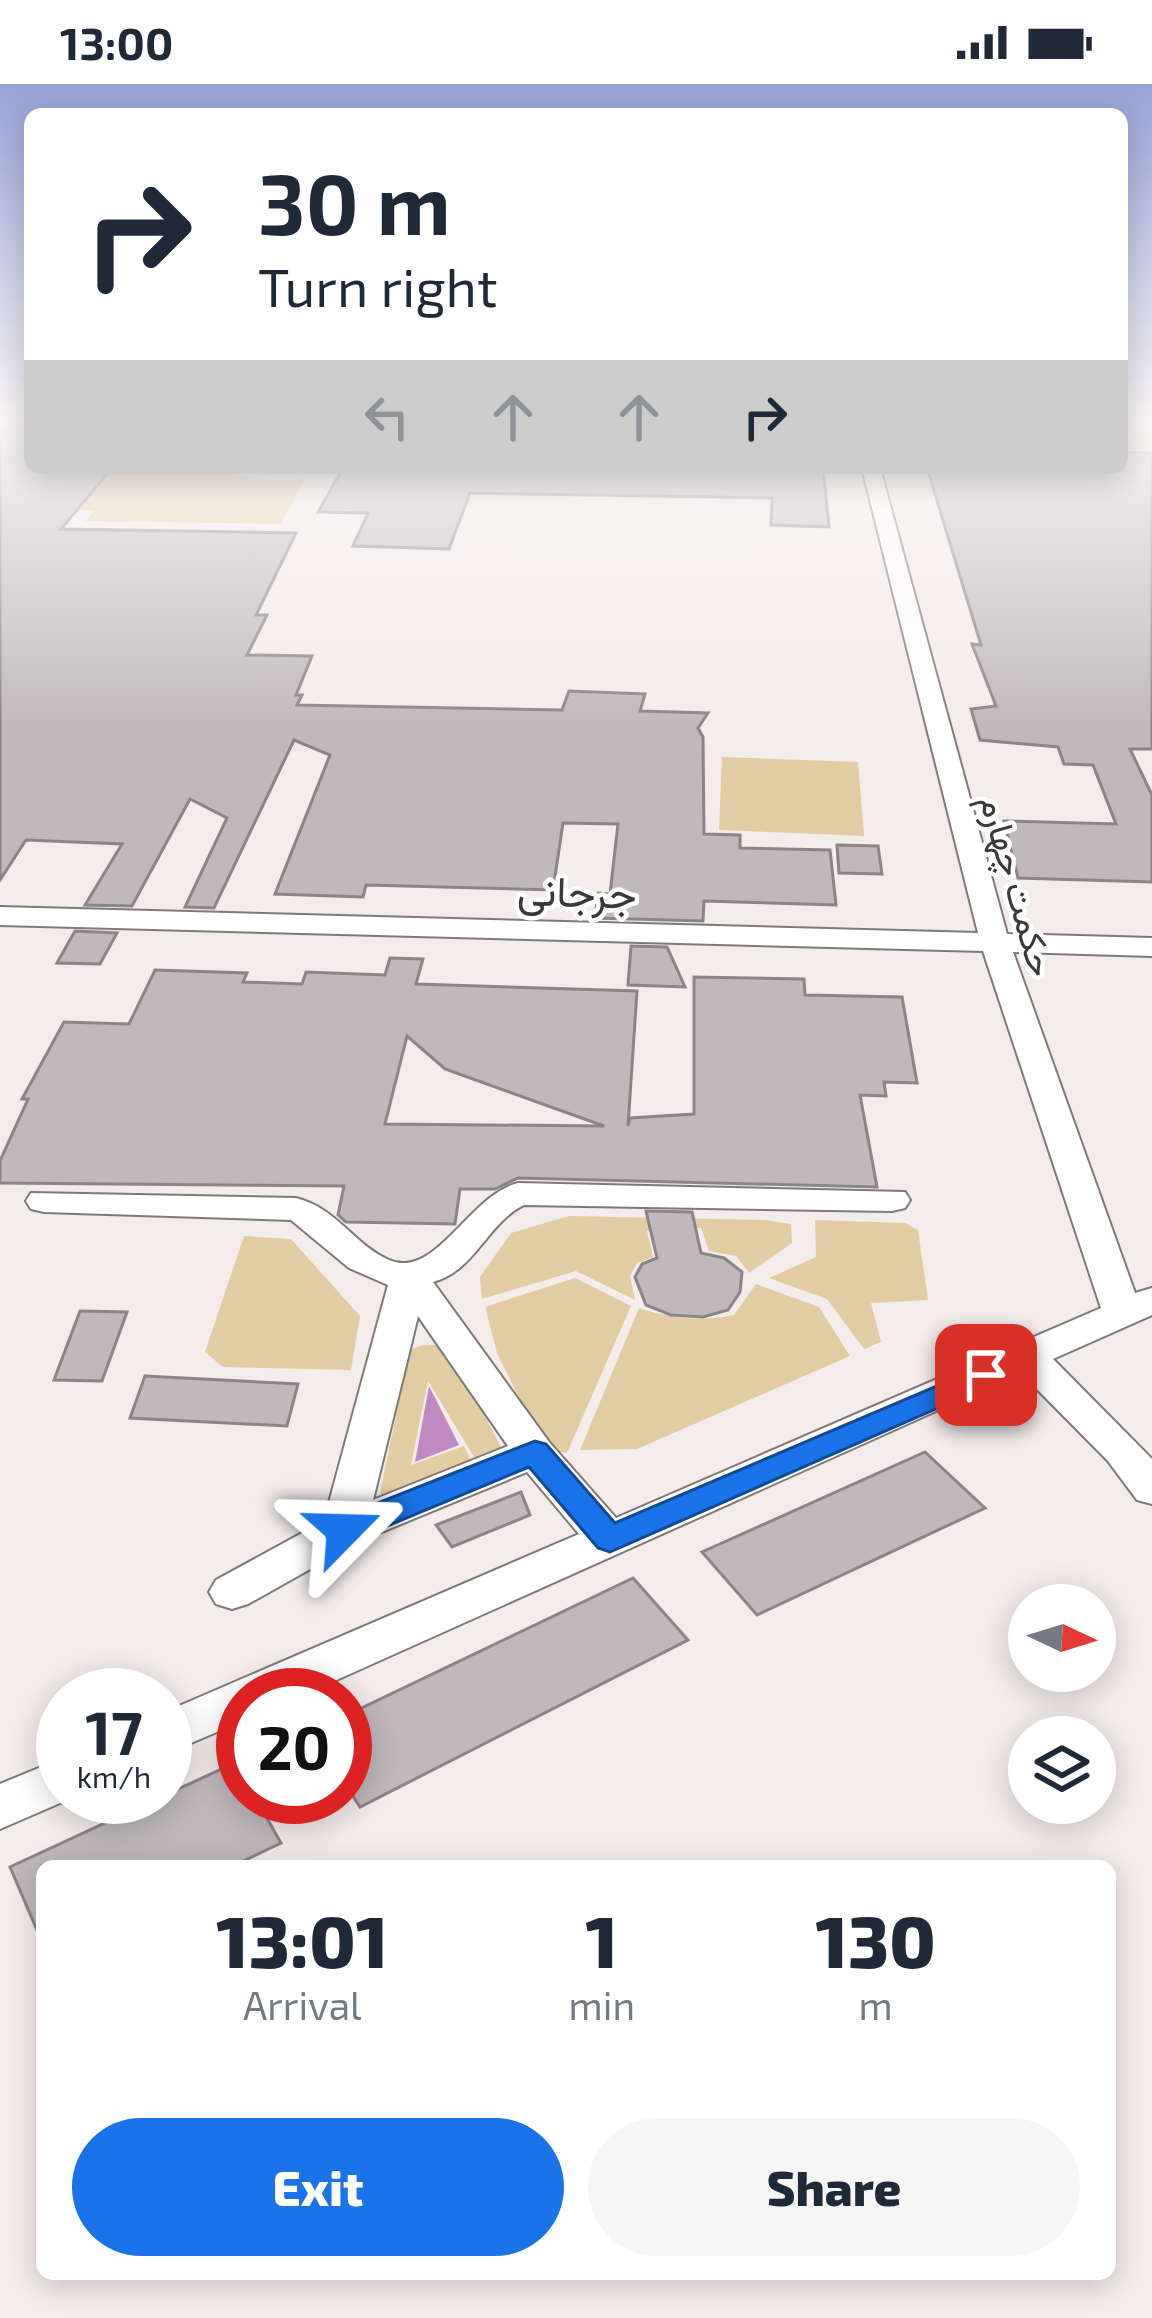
<!DOCTYPE html>
<meta charset="utf-8">
<style>
body{margin:0;font-family:"Exo 2",Vazirmatn,sans-serif;background:#f6f6f7;color:#1f2937;height:100vh;display:flex;flex-direction:column;font-size:45px;white-space:nowrap}
*{box-sizing:border-box;margin:0}
p{font-size:39px;color:#747a83}
.icon{flex:none;width:66px;height:66px;fill:none;stroke:currentColor;stroke-width:2;stroke-linecap:round;stroke-linejoin:round}
.map{position:relative;flex:1;overflow:hidden}
.details{position:absolute;left:36px;top:1776px;width:1080px;height:420px;display:flex;flex-direction:column;background:#fff;border-radius:18px;box-shadow:0 6px 30px #0003}
.details>*{flex:none}
.banner{position:absolute;left:24px;top:24px;width:1104px;height:366px;border-radius:18px;box-shadow:0 6px 30px #0003;background:#fff;color:#1f2937;overflow:hidden}
.needle{width:78px;rotate:94deg}
.buttons{position:absolute;left:1008px;top:1500px;display:grid;gap:24px}
.buttons a{display:grid;place-items:center;width:108px;height:108px;border-radius:50%;background:#fff;box-shadow:0 6px 30px #0003;font-size:60px}
.speed{position:absolute;left:36px;top:1584px;display:flex;gap:24px;font-size:60px;font-weight:700;text-align:center}
.speed>*{display:grid;place-content:center;width:156px;height:156px;border-radius:50%;background:#fff;box-shadow:0 6px 30px #0003;line-height:1}
.speed small{font-size:30px;font-weight:400}
.speed .limit{border:18px solid #d22;background:#fff;color:#111}
.pin{position:absolute;display:grid;place-items:center;width:102px;height:102px;color:#fff;margin:-51px;border-radius:24px;box-shadow:0 6px 18px #0006}
.me{position:absolute;width:132px;margin:-66px;rotate:68deg;stroke-linejoin:round;filter:drop-shadow(0 0 9px #0008)}
.turn{display:flex;align-items:center;gap:42px;height:252px;padding:0 36px;font-size:54px}
.turn .icon{width:156px;height:156px;stroke-width:2.5}
.turn b{display:block;font-size:84px;line-height:102px}
.lanes{display:flex;align-items:center;height:114px;padding:0 36px;background:#0003;justify-content:center;gap:60px;direction:ltr}
.lanes .off{opacity:.35}
.eta{display:flex;justify-content:space-evenly;align-items:center;height:204px;text-align:center}
.eta b{font-size:72px;font-weight:800;line-height:84px}
.cta{display:flex;gap:24px;margin-top:auto;padding:24px 36px}
.cta a{flex:1;height:138px;border-radius:72px;background:#1a73e8;color:#fff;font-size:48px;font-weight:800;line-height:138px;text-align:center}
.cta a+a{background:#f6f6f7;color:#1f2937}
.status{display:flex;justify-content:space-between;align-items:center;height:84px;padding:0 60px;background:#fff;direction:ltr}
.status svg{height:33px;fill:currentColor}
.map>svg:first-child{display:block}
.green{fill:#e2cca1}
.water{fill:#c189c1}
.building{fill:#bfb9bb;stroke:#8b8587;stroke-width:3;fill-rule:evenodd}
.lines{fill:none;stroke-linecap:round;stroke-linejoin:round}
.minor-casing{stroke:#7f7978;stroke-width:4}
.minor{fill:#fff;fill-rule:evenodd}
.route{fill:#1a73e8;stroke:#114b97;stroke-width:3}
.labels{text-anchor:middle;dominant-baseline:central;stroke-width:9;stroke-linejoin:round;paint-order:stroke}
.far-street-label{font-size:36px;fill:#3b3938;stroke:#fff}
.street-label{font-size:42px;fill:#3b3938;stroke:#fff}
</style>
<div class="status"><b>13:00</b><svg viewBox="0 0 49 12"><path d="M0 12V9h3v3zM5 12V6h3v6zM10 12V3h3v9zM15 12V0h3v12zM26 1h20v11H26zM47 4h2v5h-2z"/></svg></div>
<div class="map">
<svg width="1152" height="2234" viewBox="0 0 1152 2234">
<rect width="100%" height="100%" fill="#f3eceb"/>
<g class="green">
<path d="M117,384C147,384 184,378 213,385C246,392 271,400 306,394L281,440L86,437L94,427L71,426L100,390Z"/>
<path d="M722,673L858,678L864,752L719,746Z"/>
<path d="M569,1132L765,1136L791,1140L792,1159L749,1189L736,1172L709,1167L701,1144L647,1147L653,1173L637,1179L630,1192L635,1216L576,1187L482,1215L480,1193L511,1149Z"/>
<path d="M815,1136L905,1139L918,1146L928,1216L871,1219L881,1258L864,1265L827,1215L769,1194L816,1173Z"/>
<path d="M244,1152L291,1155L360,1232L351,1286L223,1283L205,1268Z"/>
<path d="M575,1194L631,1222L567,1369L544,1365L497,1269L485,1223Z"/>
<path d="M756,1200L819,1223L850,1272L637,1365L580,1366L639,1224C673,1235 699,1238 734,1231Z"/>
<path d="M422,1261H438L453,1270L506,1373L479,1381L428,1297L411,1381L464,1362L475,1385L384,1415L380,1408L410,1266Z"/>
</g>
<path class="water" d="M429,1302L459,1361L415,1378Z"/>
<g class="building">
<path d="M19,335H30V384H112L61,445L296,449L256,531H267L247,571L312,572L296,611H302L297,621L562,626L569,607L645,610L640,627L708,629L698,644L703,653L704,750L740,751V764L830,766L836,821L704,817L703,837L595,834L598,809L610,810L618,740L563,739L553,806L366,801L363,813L275,810L330,671L294,656L214,824L185,823L227,734L190,715L132,822L85,821L122,760L26,756L0,796V352Z"/>
<path d="M1122,368L1152,369V665H1130L1152,711V798L1018,794L1004,737L1116,740L1093,681L1064,680L1058,663L980,656L971,625L996,622L972,560L981,561L927,384L1122,386Z"/>
<path d="M343,384H823L829,443L771,441L772,414L470,409L449,465L353,462L368,429L318,428Z"/>
<path d="M837,761L878,762L882,790L839,789Z"/>
<path d="M75,847L117,849L100,880L57,879Z"/>
<path d="M631,862L667,863L685,903L628,901Z"/>
<path d="M390,874L423,875L416,900L637,907L628,1042L630,1034L694,1030V893L804,895L805,911L902,913L917,999L884,998L886,1012L860,1011L877,1103L518,1094L495,1105H460L455,1140L346,1138L338,1131L344,1102L0,1099V1077L28,1015H22L64,938L129,940L155,886L247,889L243,898L302,900L306,888L385,891ZM407,952L445,985L604,1042L385,1040Z"/>
<path d="M646,1127L692,1128L701,1169L724,1174L742,1188L740,1208L728,1226L703,1233L671,1231L646,1221L635,1193L642,1180L657,1174Z"/>
<path d="M80,1227L127,1228L102,1297L54,1296Z"/>
<path d="M145,1292L298,1300L287,1342L130,1334Z"/>
<path d="M925,1368L985,1424L757,1531L702,1468Z"/>
<path d="M521,1408L530,1431L452,1463L436,1441Z"/>
<path d="M633,1494L688,1556L360,1723L345,1700V1632Z"/>
<path d="M243,1675V1713H255L281,1759L233,1782H42V1858L10,1783Z"/>
</g>
<g class="lines">
<g class="minor-casing">
<g id="minor">
<path d="M862,384H880L1007,850L1152,854V872L1013,868L1135,1209L1152,1204V1231L1053,1275L1152,1375V1420L1137,1416L1108,1377L1021,1289L303,1611H243V1637L165,1670V1628L579,1450L527,1388L360,1457L248,1520L232,1525L216,1520L209,1508L216,1496L324,1437L388,1201L349,1184L291,1136L44,1128L31,1125L26,1117L31,1109L296,1114C337,1124 353,1160 389,1176C436,1196 468,1112 518,1099L905,1108L910,1116L905,1124L892,1127L524,1121C487,1139 475,1187 433,1198L549,1358L616,1434L1101,1224L983,867L0,841V823L978,849ZM418,1232L508,1362L373,1416Z"/>
<path d="M63,1674V1713H74L0,1745V1700Z"/>
</g>
</g>
<use href="#minor" class="minor"/>
</g>
<linearGradient id="sky" x2="0" y2="1"><stop stop-color="#98a3d8"/><stop offset="0.52" stop-color="#faf6f6"/><stop offset="1" stop-color="#faf6f6" stop-opacity="0"/></linearGradient>
<rect width="1152" height="648" fill="url(#sky)"/>
<path class="route" d="M986,1281L997,1284L1001,1291L997,1298L610,1468L598,1464L529,1383L356,1455H332L327,1446L332,1437L535,1357L546,1360L615,1439Z"/>
<g class="labels">
<g class="far-street-label">
<text transform="translate(1019 801) rotate(74)">حکمت چهارم</text>
</g>
<g class="street-label">
<text transform="translate(577 806) rotate(2)">جرجانی</text>
</g>
</g>
</svg>
<div class="buttons">
<a><svg class="needle" viewBox="-14 -14 28 28"><path d="M0-13l5 13h-10z" fill="#e53935"/><path d="M0 13l5-13h-10z" fill="#747a83"/></svg></a>
<a><svg class="icon" aria-label="layers" viewBox="0 0 24 24"><path d="M12 4l9 5-9 5-9-5zM3 14l9 5 9-5"/></svg></a>
</div>
<div class="speed"><div>17<small>km/h</small></div><div class="limit">20</div></div>
<div class="pin" style="left:986px;top:1291px;background:#d93025"><svg class="icon" aria-label="arrive" viewBox="0 0 24 24"><path d="M6 21V4h12l-3 4 3 4H6"/></svg></div>
<svg class="me" style="left:344px;top:1446px" viewBox="-20 -20 40 40"><path d="M0-17L14 15 0 8-14 15z" fill="#1a73e8" stroke="#fff" stroke-width="4"/></svg>
<div class="banner">
<div class="turn"><svg class="icon" aria-label="right" viewBox="0 0 24 24"><path d="M7 20v-9h11M14 6l5 5-5 5"/></svg><div><b>30 m</b>Turn right</div></div>
<div class="lanes"><svg class="icon off" aria-label="left" viewBox="0 0 24 24"><path d="M17 20v-9H6M10 6l-5 5 5 5"/></svg><svg class="icon off" aria-label="ahead" viewBox="0 0 24 24"><path d="M12 20V5M6 11l6-6 6 6"/></svg><svg class="icon off" aria-label="ahead" viewBox="0 0 24 24"><path d="M12 20V5M6 11l6-6 6 6"/></svg><svg class="icon" aria-label="right" viewBox="0 0 24 24"><path d="M7 20v-9h11M14 6l5 5-5 5"/></svg></div>
</div>
<section class="details">
<div class="eta">
<div><b>13:01</b><p>Arrival</p></div>
<div><b>1</b><p>min</p></div>
<div><b>130</b><p>m</p></div>
</div>
<div class="cta"><a>Exit</a><a>Share</a></div>
</section>
</div>
